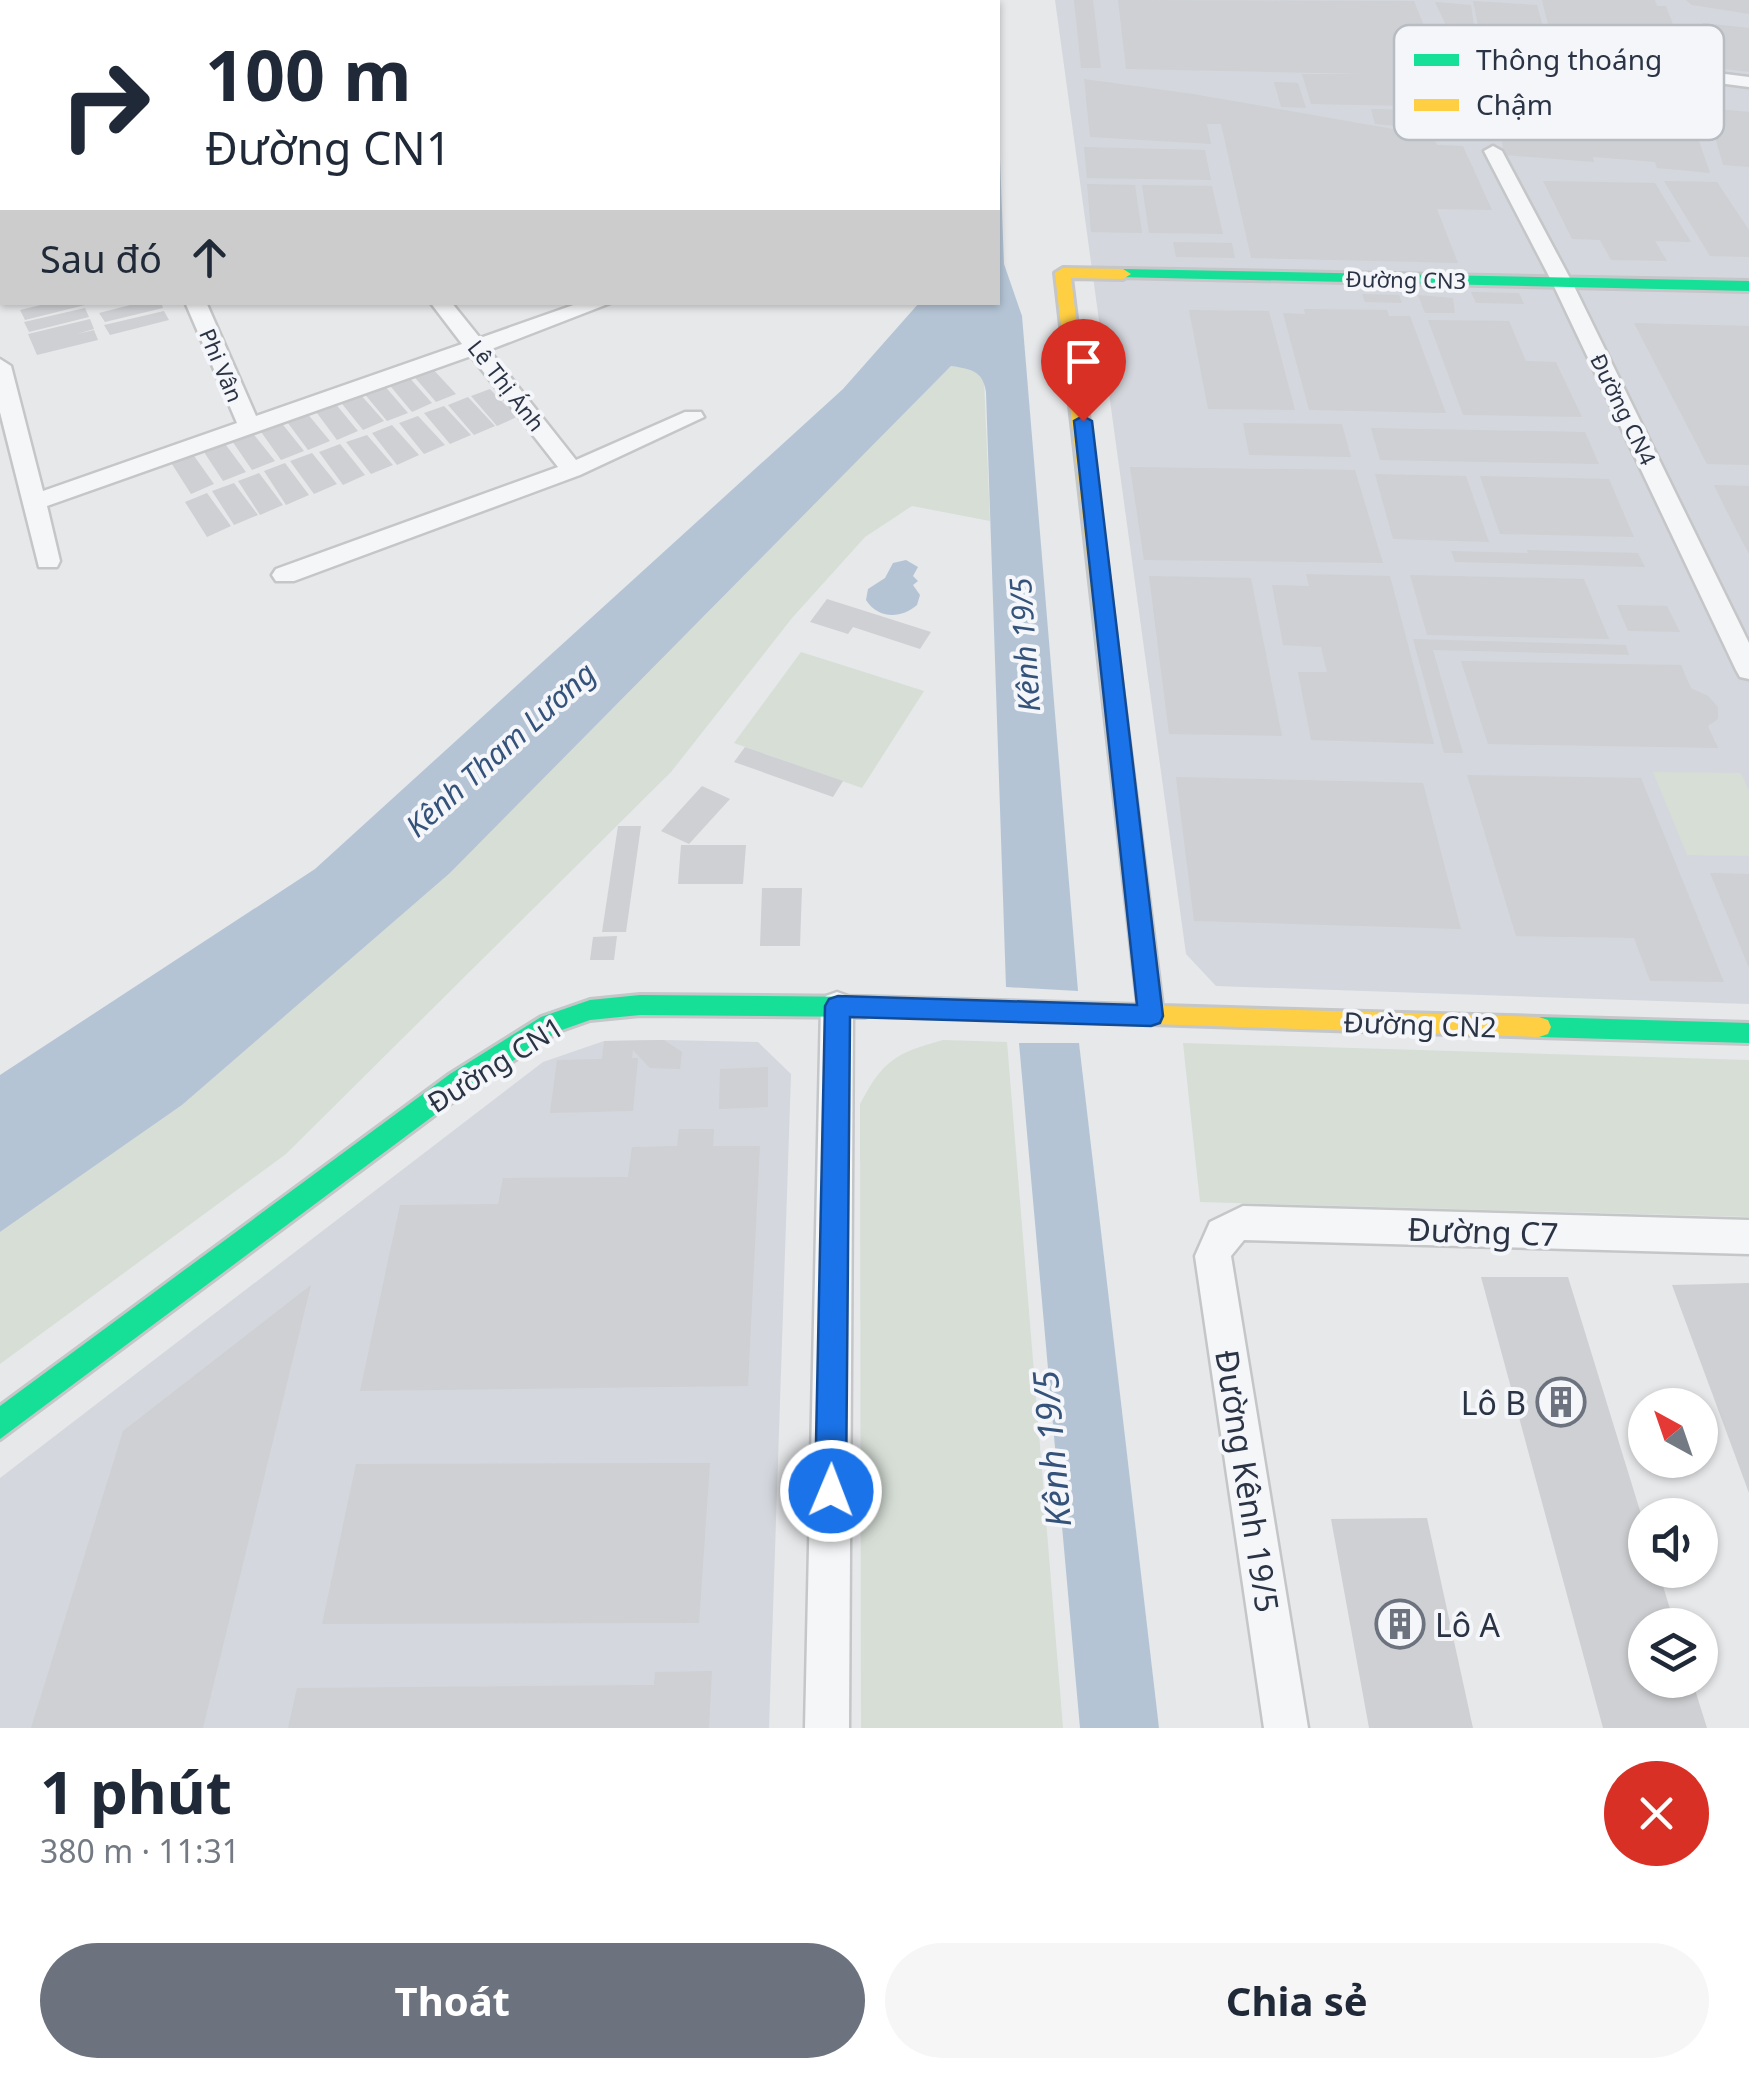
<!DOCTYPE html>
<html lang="vi">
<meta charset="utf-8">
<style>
body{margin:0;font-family:"Noto Sans",sans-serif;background:#f6f6f7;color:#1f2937;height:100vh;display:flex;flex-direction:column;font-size:38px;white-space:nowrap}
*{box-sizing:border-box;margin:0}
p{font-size:32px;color:#747a83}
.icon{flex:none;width:55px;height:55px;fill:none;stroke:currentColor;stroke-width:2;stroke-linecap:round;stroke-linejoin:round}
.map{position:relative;height:1728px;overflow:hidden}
.details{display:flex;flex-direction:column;background:#fff;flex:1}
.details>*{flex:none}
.hud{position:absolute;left:0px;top:0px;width:1000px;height:305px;box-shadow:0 2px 8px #0004;background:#fff;color:#1f2937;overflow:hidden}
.needle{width:65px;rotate:320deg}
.tools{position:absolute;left:1628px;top:1388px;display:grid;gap:20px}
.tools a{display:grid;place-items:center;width:90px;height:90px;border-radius:50%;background:#fff;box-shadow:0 2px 8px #0004;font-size:50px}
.pin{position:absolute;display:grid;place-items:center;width:85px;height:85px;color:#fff;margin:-102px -42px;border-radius:50% 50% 50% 0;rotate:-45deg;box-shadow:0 0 10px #0007}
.pin .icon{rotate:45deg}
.me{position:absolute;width:110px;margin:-55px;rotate:1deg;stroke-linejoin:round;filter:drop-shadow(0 0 8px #0008)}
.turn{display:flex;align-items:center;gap:35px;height:210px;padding:0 40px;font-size:45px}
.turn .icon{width:130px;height:130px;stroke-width:2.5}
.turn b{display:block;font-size:70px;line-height:85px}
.then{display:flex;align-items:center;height:95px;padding:0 40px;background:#0003;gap:20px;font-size:38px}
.round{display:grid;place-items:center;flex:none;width:105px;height:105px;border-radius:52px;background:#f6f6f7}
.head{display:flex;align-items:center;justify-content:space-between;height:170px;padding:0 40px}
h1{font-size:60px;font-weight:700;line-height:75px}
.action{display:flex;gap:20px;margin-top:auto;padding:20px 40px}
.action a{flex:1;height:115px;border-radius:60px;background:#6c737f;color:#fff;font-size:40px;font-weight:700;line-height:115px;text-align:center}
.action a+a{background:#f6f6f7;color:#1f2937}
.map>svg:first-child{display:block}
.built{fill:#d4d7dd}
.green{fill:#d6ded6}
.water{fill:#b4c4d5}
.building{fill:#ced0d3}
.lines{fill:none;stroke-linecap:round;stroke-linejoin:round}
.street-casing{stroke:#c4c6c8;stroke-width:5}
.fast-casing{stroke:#c4c6c8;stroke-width:6}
.slow-casing{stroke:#c4c6c8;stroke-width:6}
.street{fill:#f5f6f7;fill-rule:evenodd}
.fast{fill:#16e098;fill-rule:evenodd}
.slow{fill:#ffcf43;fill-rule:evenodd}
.route{fill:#1a73e8;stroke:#114b97;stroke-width:2.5}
.labels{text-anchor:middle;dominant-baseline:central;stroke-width:8;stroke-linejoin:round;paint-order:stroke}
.far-street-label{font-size:22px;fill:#2b3445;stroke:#f4f6f9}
.street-label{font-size:28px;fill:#2b3445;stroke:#f4f6f9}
.water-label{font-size:30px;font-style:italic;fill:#34527a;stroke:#f4f6f9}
.near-street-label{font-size:32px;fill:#2b3445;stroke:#f4f6f9}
.near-poi-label{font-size:32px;fill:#2b3445;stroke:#f4f6f9;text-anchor:end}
.near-water-label{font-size:35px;font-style:italic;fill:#34527a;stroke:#f4f6f9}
.key{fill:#f4f6f9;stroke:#b8bcc3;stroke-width:2.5}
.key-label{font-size:28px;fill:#2b3445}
</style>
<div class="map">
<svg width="1749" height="1728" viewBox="0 0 1749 1728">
<rect width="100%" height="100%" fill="#e6e8ea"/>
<g class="built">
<path d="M1055,0H1749V1004L1216,986L1186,954Z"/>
<path d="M664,1040L758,1042L791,1074L769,1728H0V1478L543,1062L604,1041Z"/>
</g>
<g class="green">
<path d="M951,366L974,369L984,380L990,521L912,506L865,537L792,618L671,772L286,1154L0,1364V1232L182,1105L450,873Z"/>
<path d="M801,652L924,691L862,788L734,743Z"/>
<path d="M1653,772L1741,773L1749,791V856L1687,855Z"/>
<path d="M943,1040L1007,1042L1063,1728H861L860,1104C883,1060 896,1053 943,1040Z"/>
<path d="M1183,1043L1749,1060V1217L1200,1202Z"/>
</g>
<g class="water">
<path d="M998,106L1004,264L1022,316L1078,991L1006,987L986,392C983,370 970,369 951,366L450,873L182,1105L0,1232V1075L315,869L843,389L919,303L998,302Z"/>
<path d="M906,560L918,567L913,576L918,581L913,585L920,595L917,605C901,619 878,619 866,600L868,589L885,578L893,563Z"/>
<path d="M1019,1043H1079L1159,1728H1080Z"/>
</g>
<g class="building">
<path d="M1074,0H1093L1101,68H1081Z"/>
<path d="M1118,0L1414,1L1457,107L1311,104L1302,74H1366L1126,69Z"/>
<path d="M1542,0H1655L1657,6H1666L1677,35L1666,34L1679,69L1557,60Z"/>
<path d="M1686,0H1749V14L1692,5Z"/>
<path d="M1473,1L1537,5L1549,49H1542L1544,58L1484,54Z"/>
<path d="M1435,2L1471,5L1477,47L1455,44Z"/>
<path d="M1703,23L1749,28V72L1708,67Z"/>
<path d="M1489,62L1677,76L1710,173L1657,168L1655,162L1593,157L1594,162L1504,155Z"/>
<path d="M1084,79L1193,94L1433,136L1437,145L1463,146L1492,210L1437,209L1458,263L1251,258L1221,124H1207L1211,144L1090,137Z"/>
<path d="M1274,82L1298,83L1306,108L1281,107Z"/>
<path d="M1707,108L1749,112V167L1723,165Z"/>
<path d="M1371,109L1457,111L1467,133L1375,124Z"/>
<path d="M1084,147L1205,150L1211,180L1087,178Z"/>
<path d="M1543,181L1655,183L1691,242L1655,241L1667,261L1611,260L1600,240L1572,239Z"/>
<path d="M1664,181L1717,182L1749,230V257L1710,256Z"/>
<path d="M1087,184L1135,185L1142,233L1091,232Z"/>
<path d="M1142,185L1212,186L1223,234L1149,233Z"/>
<path d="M1173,242L1232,243L1235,258L1176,257Z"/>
<path d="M1471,292L1519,293L1524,304L1476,303Z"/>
<path d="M1362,294L1399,295L1402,303L1365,302Z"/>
<path d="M1418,295L1453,298L1455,313H1425Z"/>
<path d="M53,302H89V304L25,320L20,310Z"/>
<path d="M142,302H161L163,308L105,322L99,313Z"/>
<path d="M85,308L89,317L29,332L24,322Z"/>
<path d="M1304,309L1387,310L1389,316H1410L1446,413L1309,410L1283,313L1305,314Z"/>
<path d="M1189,310L1269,311L1295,410L1208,409Z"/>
<path d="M164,311L169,320L110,335L104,325Z"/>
<path d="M90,319L94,329L77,334L94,330L98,340L37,355L28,334Z"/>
<path d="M1428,320L1509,321L1526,361L1556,362L1582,417L1463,415Z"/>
<path d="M1634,323L1749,326V465L1707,464Z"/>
<path d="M430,366L456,394L436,402L411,373Z"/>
<path d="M407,375L432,403L412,412L387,382Z"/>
<path d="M383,384L408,413L387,421L363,392Z"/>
<path d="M490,389L517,417L497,426L471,396Z"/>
<path d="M359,393L384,421L363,430L339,400Z"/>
<path d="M468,397L495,426L474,435L448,405Z"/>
<path d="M334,402L358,431L337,440L314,409Z"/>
<path d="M444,406L471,435L450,444L424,413Z"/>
<path d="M306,412L330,441L308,450L285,419Z"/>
<path d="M418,416L445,445L424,454L399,423Z"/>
<path d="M280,421L304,451L281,460L259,429Z"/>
<path d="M1243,423L1342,424L1351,457L1249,455Z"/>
<path d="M392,425L419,455L397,465L372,433Z"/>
<path d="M1371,428L1585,432L1599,464L1380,460Z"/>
<path d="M251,431L275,461L252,470L230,438Z"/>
<path d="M367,435L393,465L371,474L346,442Z"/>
<path d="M223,441L246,472L223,481L202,449Z"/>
<path d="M340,444L365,475L343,485L319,452Z"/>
<path d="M192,453L214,484L191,494L170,461Z"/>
<path d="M312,453L337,484L314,494L290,461Z"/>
<path d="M285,463L309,495L286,505L264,471Z"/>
<path d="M1130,467L1355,470L1383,563L1144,560Z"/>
<path d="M259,473L283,505L260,515L238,481Z"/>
<path d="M1375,474L1466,476L1489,542L1393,539Z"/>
<path d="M1480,476L1609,479L1634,537L1500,534Z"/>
<path d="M234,483L258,515L234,525L212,491Z"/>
<path d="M1714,485L1749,486V554L1726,510Z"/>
<path d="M207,493L231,526L207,537L185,502Z"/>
<path d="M1527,550L1638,553L1645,567L1455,562L1451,551L1528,553Z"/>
<path d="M1306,574L1390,576L1434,744L1311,740L1298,672H1327L1321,647L1283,645L1272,585L1309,586Z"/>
<path d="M1410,575L1584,579L1609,639L1427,635Z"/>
<path d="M1149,576L1251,578L1282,736L1169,734Z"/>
<path d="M827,599L865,611L931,632L920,649L853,627L848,634L810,622Z"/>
<path d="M1617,605L1667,606L1680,632L1628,631Z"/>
<path d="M1413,639L1626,645L1629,655L1433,650L1463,753H1444Z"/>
<path d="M1461,661L1681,665L1691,688L1708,696L1718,707V719L1708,726L1718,748L1488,744Z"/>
<path d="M745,747L843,781L833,797L734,762Z"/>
<path d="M1467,775L1641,778L1724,982L1650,981L1634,938L1516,936Z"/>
<path d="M1176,777L1423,783L1461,929L1194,921Z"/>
<path d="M702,786L730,799L689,844L661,831Z"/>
<path d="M618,826H641L626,932H602Z"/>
<path d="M681,845H746L743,884H678Z"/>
<path d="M1710,873L1749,874V968L1729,919Z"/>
<path d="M762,888H802L800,946H760Z"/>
<path d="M617,936L614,960H590L593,937Z"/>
<path d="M664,1040L682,1052L680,1069L650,1068L633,1050L632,1058H638L633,1111L550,1113L557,1060L602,1059L604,1041Z"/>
<path d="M768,1067V1107L719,1109L720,1069Z"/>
<path d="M679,1129H714L713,1146H760L748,1386L360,1391L400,1205L498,1204L503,1178L628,1177L632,1147L677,1146Z"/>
<path d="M1481,1277H1568L1645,1527V1570H1658L1675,1625H1645V1680H1692L1707,1728H1603Z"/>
<path d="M1749,1283V1493L1672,1285Z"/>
<path d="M311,1285L203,1728H31L123,1431Z"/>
<path d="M710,1463L699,1623L322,1624L356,1464Z"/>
<path d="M1427,1518L1473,1728H1369L1331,1519Z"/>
<path d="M712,1671L709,1728H288L297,1688L654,1685L655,1672Z"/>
</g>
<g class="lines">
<g class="street-casing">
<g id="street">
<path d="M428,0H449L451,2H430Z"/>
<path d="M676,0H693L695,2H678Z"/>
<path d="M2,29V40L0,41V30Z"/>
<path d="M1701,71L1749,77V87L1695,80V72Z"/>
<rect x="0" y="82" width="2" height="10"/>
<path d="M1493,146L1502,151L1572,282L1749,643V679L1740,677L1736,670L1552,282L1484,151Z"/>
<path d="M2,207V219L0,220V208Z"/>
<path d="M185,302H206L256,416L462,344L430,302H451L480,338L582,302H613L489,350L576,460L685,412H701L704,417L580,475L294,581H276L272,575L276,569L558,467L471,356L47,506L60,561L57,567H39L0,412V359L11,366L43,491L237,423Z"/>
<path d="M837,992L848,996L853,1006L849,1728H805L821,1006L826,996Z"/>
<path d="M1243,1206L1749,1220V1254L1244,1240L1231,1256L1308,1728H1264L1195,1256L1210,1222Z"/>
</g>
</g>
<g class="fast-casing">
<g id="fast">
<path d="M1123,269L1749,281V291L1118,277V271Z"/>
<path d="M640,995L865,997L874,1000L877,1007L874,1014L865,1017L640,1015L590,1020L559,1031L468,1090L0,1439V1406L450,1074L541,1017L590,1000Z"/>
<path d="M1539,1017L1749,1023V1043L1539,1037L1530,1034L1527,1027L1530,1020Z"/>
</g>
</g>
<g class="slow-casing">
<path id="slow" d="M1063,268L1123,269L1131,274L1123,279L1071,278L1162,1006L1539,1017L1548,1020L1551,1027L1548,1034L1539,1037L856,1014L853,1007L856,1000L865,997L1138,1005L1055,273Z"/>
</g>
<use href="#street" class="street"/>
<use href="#fast" class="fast"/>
<use href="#slow" class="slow"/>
</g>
<path class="route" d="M1083,416L1092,421L1163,1016L1160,1023L1151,1026L850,1017L846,1491L842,1502L831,1506L820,1502L815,1491L825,1006L829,999L838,996L1137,1005L1074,421Z"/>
<defs>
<g id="building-ring" transform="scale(2.5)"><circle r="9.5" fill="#f4f6f9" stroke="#6c737f" stroke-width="1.5"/><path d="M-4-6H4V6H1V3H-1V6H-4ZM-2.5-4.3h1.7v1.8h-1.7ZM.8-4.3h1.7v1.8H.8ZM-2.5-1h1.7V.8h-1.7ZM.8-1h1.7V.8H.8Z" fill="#6c737f"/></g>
</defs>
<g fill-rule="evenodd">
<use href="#building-ring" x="1561" y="1402"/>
<use href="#building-ring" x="1400" y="1624"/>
</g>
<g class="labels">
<g class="far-street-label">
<text transform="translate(1406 279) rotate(1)">Đường CN3</text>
<text transform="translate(222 365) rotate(67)">Phi Vân</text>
<text transform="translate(507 385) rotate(52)">Lê Thị Ánh</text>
<text transform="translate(1624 409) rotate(64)">Đường CN4</text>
</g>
<g class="street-label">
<text transform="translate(1420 1024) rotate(2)">Đường CN2</text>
<text transform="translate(495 1064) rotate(-32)">Đường CN1</text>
</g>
<g class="water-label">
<text transform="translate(1024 645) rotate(-94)">Kênh 19/5</text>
<text transform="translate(500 749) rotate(-42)">Kênh Tham Lương</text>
</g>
<g class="near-street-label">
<text transform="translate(1483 1231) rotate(2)">Đường C7</text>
<text transform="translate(1248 1481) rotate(81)">Đường Kênh 19/5</text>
</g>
<g class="near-poi-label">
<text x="1526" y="1402">Lô B</text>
<text x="1435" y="1624" text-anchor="start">Lô A</text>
</g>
<g class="near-water-label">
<text transform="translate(1051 1449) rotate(-95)">Kênh 19/5</text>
</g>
</g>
<rect x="1394" y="25" width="330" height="115" rx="15" class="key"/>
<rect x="1414" y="54" width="45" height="12" fill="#16e098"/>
<rect x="1414" y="99" width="45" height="12" fill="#ffcf43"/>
<g class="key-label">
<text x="1476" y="70">Thông thoáng</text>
<text x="1476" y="115">Chậm</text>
</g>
</svg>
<div class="tools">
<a><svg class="needle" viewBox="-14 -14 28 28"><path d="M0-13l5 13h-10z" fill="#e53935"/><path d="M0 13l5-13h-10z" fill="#747a83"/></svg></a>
<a><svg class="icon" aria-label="sound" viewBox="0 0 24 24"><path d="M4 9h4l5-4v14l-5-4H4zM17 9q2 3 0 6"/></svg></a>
<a><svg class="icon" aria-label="layers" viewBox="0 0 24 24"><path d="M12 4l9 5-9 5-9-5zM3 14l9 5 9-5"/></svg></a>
</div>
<div class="pin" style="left:1083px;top:421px;background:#d93025"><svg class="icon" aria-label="arrive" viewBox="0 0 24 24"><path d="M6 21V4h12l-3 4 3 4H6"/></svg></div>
<svg class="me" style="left:831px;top:1491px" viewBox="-20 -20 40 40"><circle r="17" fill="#1a73e8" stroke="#fff" stroke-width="3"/><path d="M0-11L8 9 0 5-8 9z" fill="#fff"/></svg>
<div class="hud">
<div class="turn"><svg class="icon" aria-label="right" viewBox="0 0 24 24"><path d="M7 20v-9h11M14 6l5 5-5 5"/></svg><div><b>100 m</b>Đường CN1</div></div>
<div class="then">Sau đó<svg class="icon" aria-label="ahead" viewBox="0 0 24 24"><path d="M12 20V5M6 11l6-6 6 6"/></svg></div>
</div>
</div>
<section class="details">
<div class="head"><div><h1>1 phút</h1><p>380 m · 11:31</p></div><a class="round" style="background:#d93025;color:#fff"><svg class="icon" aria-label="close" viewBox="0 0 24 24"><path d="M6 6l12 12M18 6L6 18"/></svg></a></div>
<div class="action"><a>Thoát</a><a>Chia sẻ</a></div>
</section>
